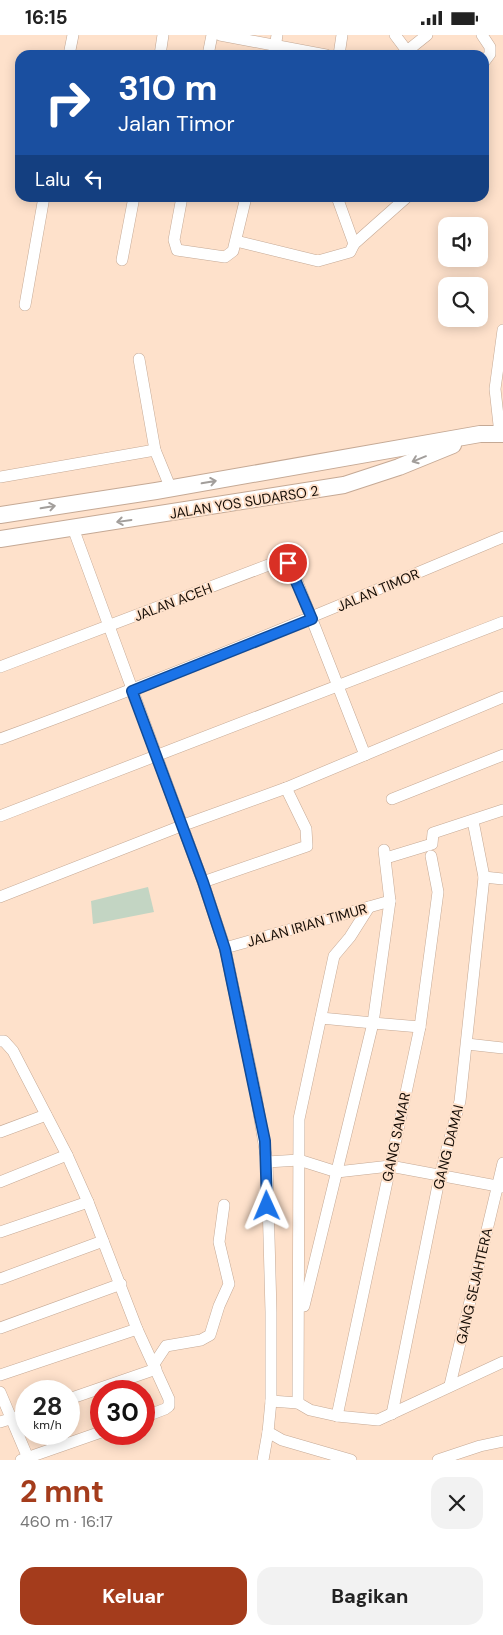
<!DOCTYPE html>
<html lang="id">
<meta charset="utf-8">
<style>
body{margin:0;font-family:"DM Sans",sans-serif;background:#f2f2f2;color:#222;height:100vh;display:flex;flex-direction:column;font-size:19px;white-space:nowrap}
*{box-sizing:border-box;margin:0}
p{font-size:16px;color:#767676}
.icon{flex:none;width:28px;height:28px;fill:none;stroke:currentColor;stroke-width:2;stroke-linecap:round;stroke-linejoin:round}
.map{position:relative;height:1425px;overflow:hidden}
.side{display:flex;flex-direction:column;background:#fff;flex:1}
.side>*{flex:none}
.top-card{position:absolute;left:15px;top:15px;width:474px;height:152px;border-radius:15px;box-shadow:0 2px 12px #0003;background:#1a4fa0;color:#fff;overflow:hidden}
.buttons{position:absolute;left:438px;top:182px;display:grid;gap:10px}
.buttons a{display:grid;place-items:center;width:50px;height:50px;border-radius:10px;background:#fff;box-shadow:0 2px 12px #0003;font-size:25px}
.speed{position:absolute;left:15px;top:1345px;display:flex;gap:10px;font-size:25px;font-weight:700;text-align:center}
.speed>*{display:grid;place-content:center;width:65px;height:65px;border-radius:50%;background:#fff;box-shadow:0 2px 12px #0003;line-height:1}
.speed small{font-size:12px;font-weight:400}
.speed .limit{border:8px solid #d22;background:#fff;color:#111}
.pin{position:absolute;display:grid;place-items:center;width:42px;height:42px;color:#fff;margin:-21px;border:2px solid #fff;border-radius:50%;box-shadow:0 1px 5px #0007}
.me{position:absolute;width:55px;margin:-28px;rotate:359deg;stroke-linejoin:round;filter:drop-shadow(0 0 4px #0008)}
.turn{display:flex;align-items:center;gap:18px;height:105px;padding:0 20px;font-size:22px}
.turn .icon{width:65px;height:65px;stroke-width:2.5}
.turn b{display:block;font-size:35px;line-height:42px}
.then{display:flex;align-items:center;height:48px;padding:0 20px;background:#0003;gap:10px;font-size:19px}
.round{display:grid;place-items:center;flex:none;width:52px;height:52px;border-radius:15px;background:#f2f2f2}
.summary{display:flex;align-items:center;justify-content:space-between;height:85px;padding:0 20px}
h1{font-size:30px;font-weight:700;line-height:38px;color:#a43c1c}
.button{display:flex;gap:10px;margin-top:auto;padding:10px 20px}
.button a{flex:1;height:58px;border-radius:15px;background:#a43c1c;color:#fff;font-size:20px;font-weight:700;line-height:58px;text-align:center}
.button a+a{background:#f2f2f2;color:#222}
.status{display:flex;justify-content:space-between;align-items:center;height:35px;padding:0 25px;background:#fff;direction:ltr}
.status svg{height:14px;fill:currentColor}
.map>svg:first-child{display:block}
.green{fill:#c3d5c3}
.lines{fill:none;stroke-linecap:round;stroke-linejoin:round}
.minor-casing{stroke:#c5a995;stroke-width:12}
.secondary-casing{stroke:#c5a995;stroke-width:18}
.minor{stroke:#fff;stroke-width:11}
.secondary{stroke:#fff;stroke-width:16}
.oneway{stroke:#a29e9b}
.route-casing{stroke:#114b97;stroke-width:12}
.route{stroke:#1a73e8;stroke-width:9}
.labels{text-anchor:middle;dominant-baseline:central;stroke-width:4;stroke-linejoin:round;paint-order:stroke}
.street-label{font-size:14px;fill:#160d06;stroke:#fee1cb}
</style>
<div class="status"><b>16:15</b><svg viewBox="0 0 49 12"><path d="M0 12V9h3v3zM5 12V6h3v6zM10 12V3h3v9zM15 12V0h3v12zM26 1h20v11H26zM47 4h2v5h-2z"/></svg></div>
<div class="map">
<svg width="503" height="1425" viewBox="0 0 503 1425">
<rect width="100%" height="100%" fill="#fee1cb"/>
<path class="green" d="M148,852L154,877L93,889L91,866Z"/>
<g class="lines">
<g class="minor-casing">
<g id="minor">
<path d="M220,0L326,20"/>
<path d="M395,0L407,16"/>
<path d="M482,0L490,12V19L484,27"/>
<path d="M69,20L73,0"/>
<path d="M160,20L163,0"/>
<path d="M208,20L212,0"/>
<path d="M274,20L277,0"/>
<path d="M339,20L342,0"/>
<path d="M402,20L427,0"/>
<path d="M182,162L174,205L177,215L225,222L233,216L246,162"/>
<path d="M236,206L318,226L350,217L354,209L337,162"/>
<path d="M354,209L407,162"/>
<path d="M122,225L134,162"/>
<path d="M25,270L44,162"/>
<path d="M139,324L155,415L171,454"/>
<path d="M500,399L495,354L503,295"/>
<path d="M0,442L155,415"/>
<path d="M73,493L203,847L225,913L256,1060L267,1127L271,1277V1366L268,1397L263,1425"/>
<path d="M0,632L279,526H285L291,531L365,720"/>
<path d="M0,704C170,642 336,572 503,502"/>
<path d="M392,764L503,720"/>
<path d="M0,781L503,587"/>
<path d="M384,815L390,866L373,988L420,992"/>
<path d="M386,823L432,809L433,798L503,775"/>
<path d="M484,842L503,844"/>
<path d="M203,847L307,811L306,794L286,753"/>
<path d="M0,862L181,791L286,753L503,662"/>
<path d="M225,913L390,866"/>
<path d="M0,1006H4L13,1016L67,1120L88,1167L137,1294L169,1364V1371L165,1374L144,1382"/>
<path d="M467,1009L503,1013"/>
<path d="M0,1097L46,1080"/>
<path d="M267,1127L299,1125L337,1137L390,1131L503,1152"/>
<path d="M0,1147L67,1120"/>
<path d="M0,1197L88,1167"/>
<path d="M0,1244L103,1206"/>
<path d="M304,1271L373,988L321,983"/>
<path d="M0,1293L121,1249"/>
<path d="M154,1329L166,1311L201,1305L210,1300L219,1271L229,1249L219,1207L224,1170"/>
<path d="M0,1340L137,1294"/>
<path d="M450,1350L503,1128"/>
<path d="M0,1357L28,1423"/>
<path d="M69,1364L156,1334"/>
<path d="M271,1366L298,1368L310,1375L337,1381L378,1385L503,1327"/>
<path d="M298,1368L299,1084L334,921L350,902L369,872"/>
<path d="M392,1379L440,1140L460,1066L484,842L473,786"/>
<path d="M337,1381L420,992L438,857L431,821"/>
<path d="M0,1387L26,1379"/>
<path d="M268,1397L282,1405L351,1425"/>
<path d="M21,1425L101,1397"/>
<path d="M438,1425L480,1411L503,1406"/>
</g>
</g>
<g class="secondary-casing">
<g id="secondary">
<path d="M0,480L156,456L480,399H503"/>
<path d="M0,504L344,450L399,432L453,410"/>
</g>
</g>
<use href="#minor" class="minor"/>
<use href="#secondary" class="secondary"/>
</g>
<defs><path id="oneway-shaft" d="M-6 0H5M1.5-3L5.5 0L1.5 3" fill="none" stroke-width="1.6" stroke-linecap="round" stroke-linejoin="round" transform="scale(1.25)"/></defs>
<g class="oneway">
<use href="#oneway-shaft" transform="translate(419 424) rotate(158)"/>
<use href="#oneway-shaft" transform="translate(209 447) rotate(-10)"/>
<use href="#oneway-shaft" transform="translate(48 472) rotate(-10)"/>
<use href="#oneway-shaft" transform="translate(124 486) rotate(172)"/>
</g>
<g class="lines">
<g class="route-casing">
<path id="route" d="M267,1171L265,1106L225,914L203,847L132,656L312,584L288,528"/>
</g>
<use href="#route" class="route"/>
</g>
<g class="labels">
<g class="street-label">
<text transform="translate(244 467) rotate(-9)">JALAN YOS SUDARSO 2</text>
<text transform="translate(378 555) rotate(-23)">JALAN TIMOR</text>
<text transform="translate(173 567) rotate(-21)">JALAN ACEH</text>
<text transform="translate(307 890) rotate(-16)">JALAN IRIAN TIMUR</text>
<text transform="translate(396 1102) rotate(-78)">GANG SAMAR</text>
<text transform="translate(448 1112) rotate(-76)">GANG DAMAI</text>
<text transform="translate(474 1251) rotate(-77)">GANG SEJAHTERA</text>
</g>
</g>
</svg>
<div class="buttons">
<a><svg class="icon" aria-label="sound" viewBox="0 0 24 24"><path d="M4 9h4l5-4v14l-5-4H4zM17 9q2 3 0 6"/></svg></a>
<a><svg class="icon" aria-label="search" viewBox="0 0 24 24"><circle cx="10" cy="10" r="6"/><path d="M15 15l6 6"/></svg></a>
</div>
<div class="speed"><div>28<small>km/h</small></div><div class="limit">30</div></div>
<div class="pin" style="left:288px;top:528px;background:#d93025"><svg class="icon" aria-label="arrive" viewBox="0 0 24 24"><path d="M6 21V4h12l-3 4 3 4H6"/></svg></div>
<svg class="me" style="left:267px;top:1171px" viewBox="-20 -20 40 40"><path d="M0-17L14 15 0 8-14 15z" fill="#1a73e8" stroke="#fff" stroke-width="4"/></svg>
<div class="top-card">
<div class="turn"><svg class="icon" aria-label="right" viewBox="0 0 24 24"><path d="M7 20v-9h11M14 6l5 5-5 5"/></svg><div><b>310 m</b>Jalan Timor</div></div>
<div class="then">Lalu<svg class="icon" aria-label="left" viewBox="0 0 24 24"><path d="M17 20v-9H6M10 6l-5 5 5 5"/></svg></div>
</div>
</div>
<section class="side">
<div class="summary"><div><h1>2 mnt</h1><p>460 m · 16:17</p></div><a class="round"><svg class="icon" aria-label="close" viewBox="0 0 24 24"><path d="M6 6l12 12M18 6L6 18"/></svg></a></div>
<div class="button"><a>Keluar</a><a>Bagikan</a></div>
</section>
